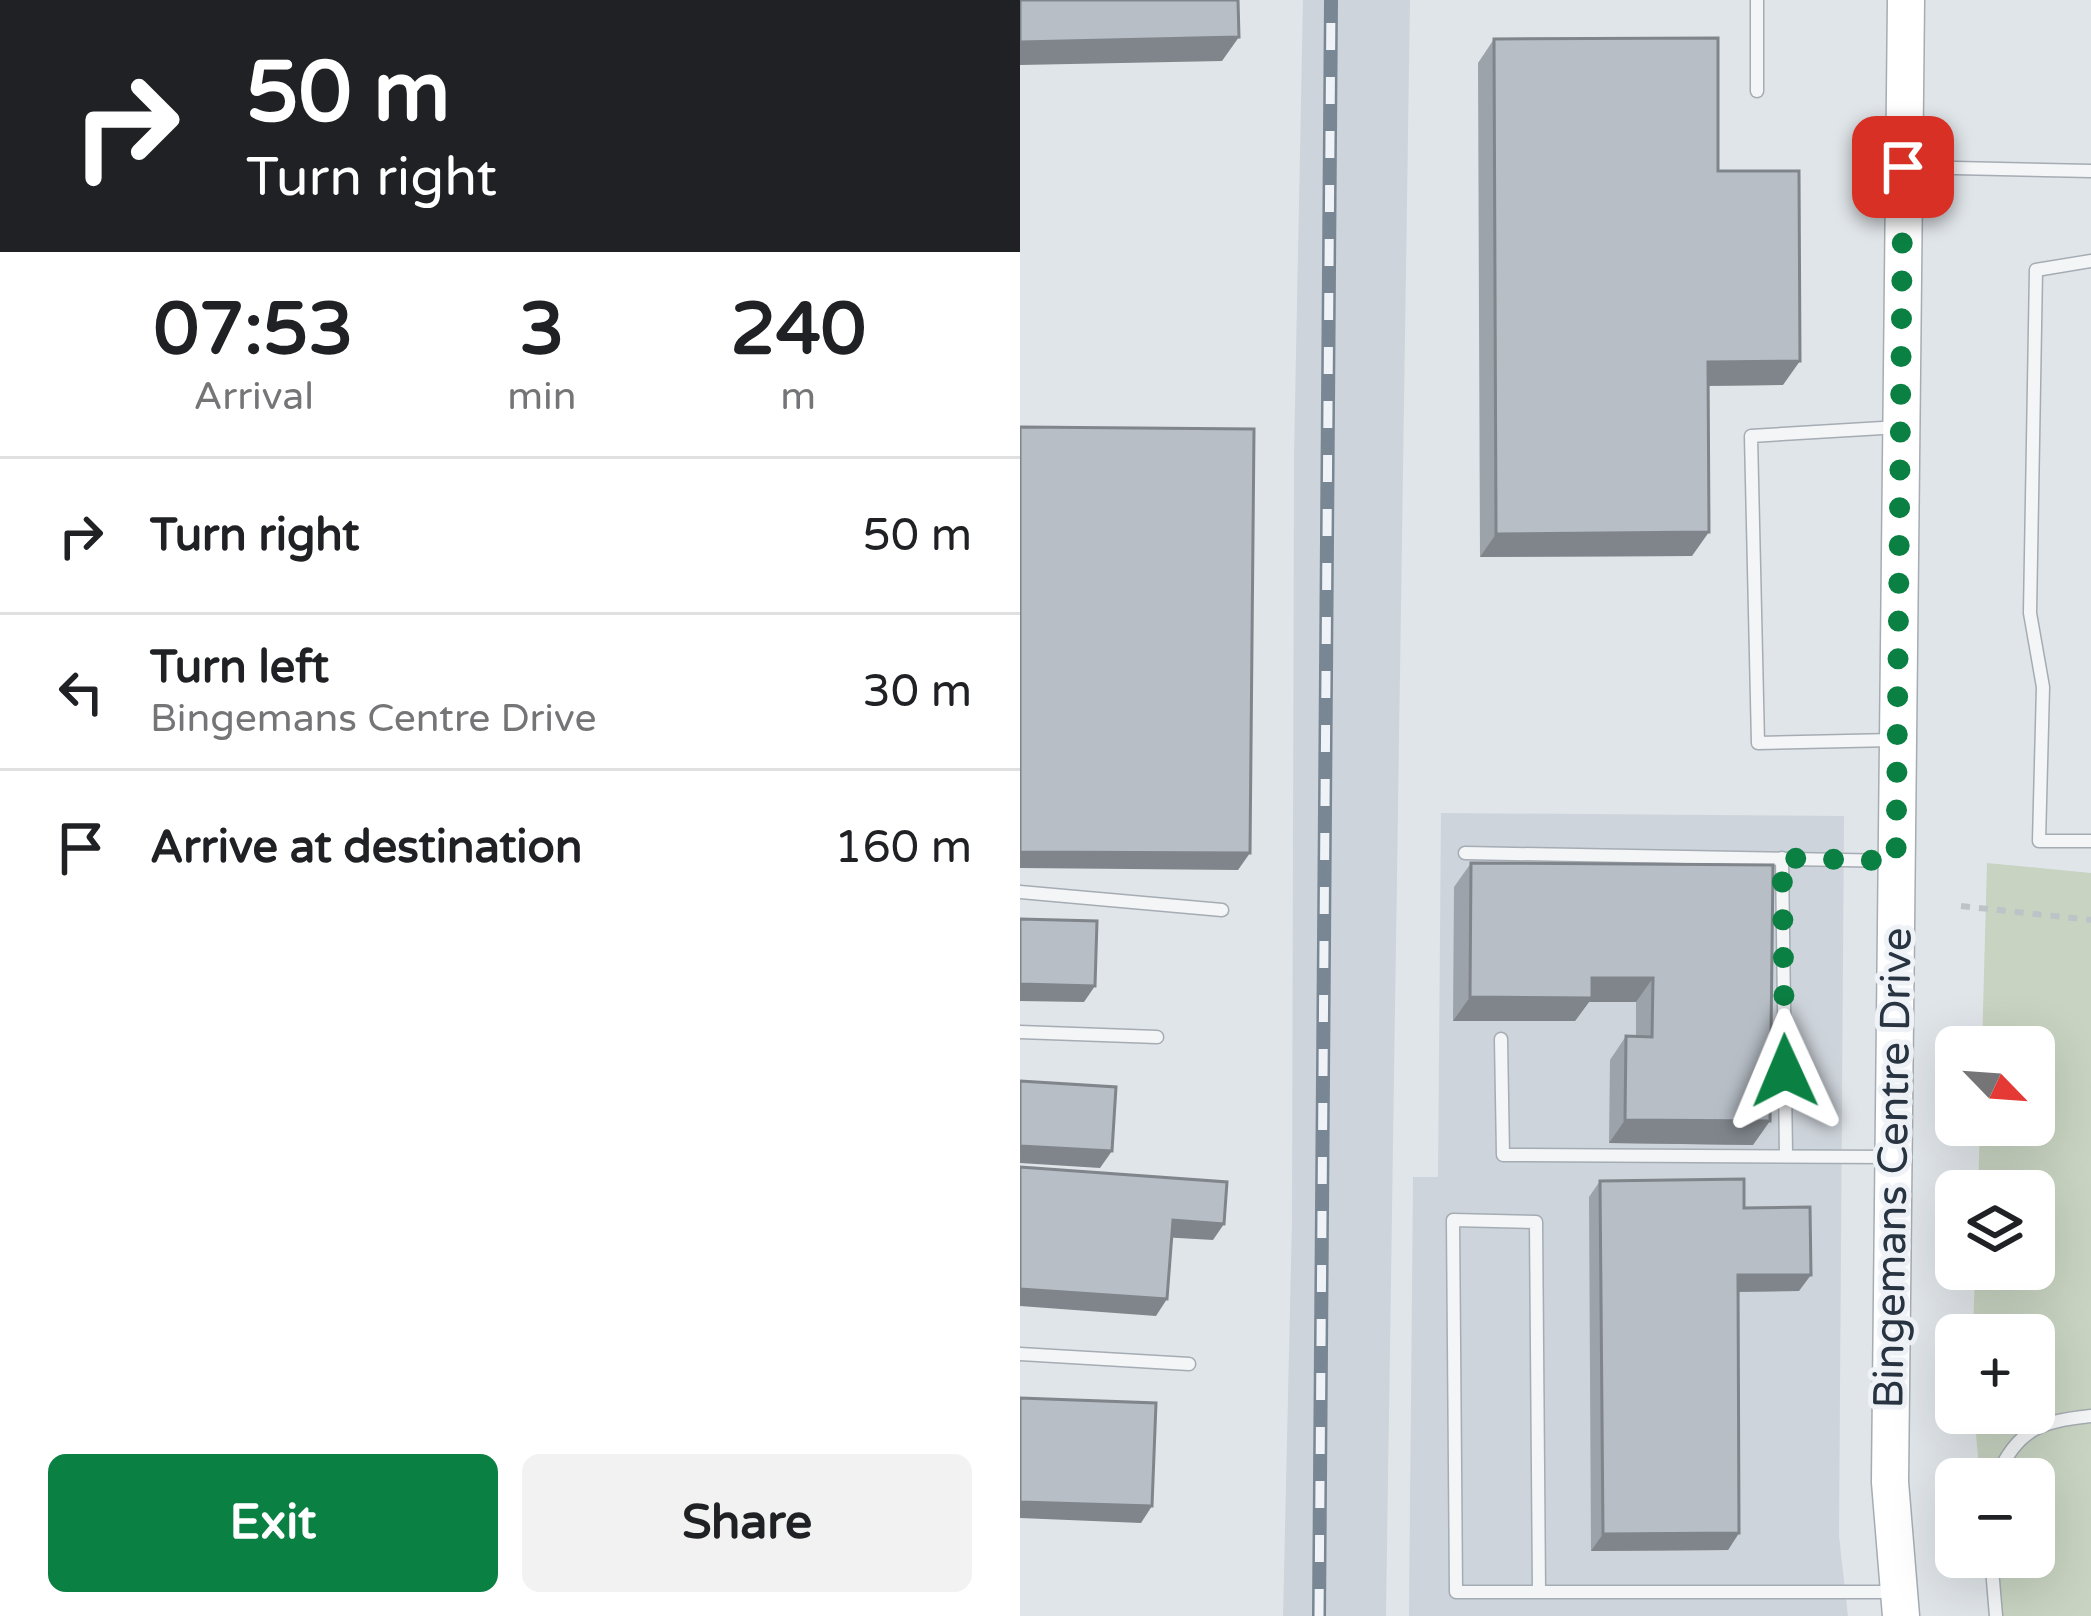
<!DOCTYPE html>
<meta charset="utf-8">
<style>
body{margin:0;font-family:"Varela Round",sans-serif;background:#f2f2f2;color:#202124;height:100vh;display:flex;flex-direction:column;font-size:45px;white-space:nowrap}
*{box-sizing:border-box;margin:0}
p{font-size:39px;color:#757577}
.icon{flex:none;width:66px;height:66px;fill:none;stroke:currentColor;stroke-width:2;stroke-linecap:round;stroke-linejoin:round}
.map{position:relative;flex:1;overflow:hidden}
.details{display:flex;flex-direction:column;background:#fff;width:1020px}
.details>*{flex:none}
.top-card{background:#202124;color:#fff;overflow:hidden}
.needle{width:78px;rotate:115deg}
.fabs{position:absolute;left:915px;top:1026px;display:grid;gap:24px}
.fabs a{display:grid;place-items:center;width:120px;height:120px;border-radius:18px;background:#fff;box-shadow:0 12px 48px #0002;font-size:60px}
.pin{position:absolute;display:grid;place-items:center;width:102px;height:102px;color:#fff;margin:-51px;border-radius:24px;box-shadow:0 6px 18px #0006}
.me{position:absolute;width:132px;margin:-66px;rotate:359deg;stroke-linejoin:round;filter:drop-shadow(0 0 9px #0008)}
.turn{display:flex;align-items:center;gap:42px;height:252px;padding:0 48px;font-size:54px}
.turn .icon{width:156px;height:156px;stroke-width:2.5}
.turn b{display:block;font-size:84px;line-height:102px}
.eta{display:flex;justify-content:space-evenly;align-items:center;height:204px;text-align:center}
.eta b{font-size:72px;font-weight:800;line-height:84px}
.action{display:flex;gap:24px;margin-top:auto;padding:24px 48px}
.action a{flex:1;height:138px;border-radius:18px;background:#0b8043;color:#fff;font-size:48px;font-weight:800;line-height:138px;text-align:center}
.action a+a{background:#f2f2f2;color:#202124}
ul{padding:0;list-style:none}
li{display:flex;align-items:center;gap:36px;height:156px;padding:0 48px;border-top:3px solid #e0e0e0}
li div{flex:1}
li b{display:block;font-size:45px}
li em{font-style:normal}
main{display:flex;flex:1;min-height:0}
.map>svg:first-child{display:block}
.built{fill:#ced4db}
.green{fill:#c8d3c1}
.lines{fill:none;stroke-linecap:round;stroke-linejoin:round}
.service-casing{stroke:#a5acb3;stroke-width:15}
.secondary-casing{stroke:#a5acb3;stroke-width:39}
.path{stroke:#bec3c8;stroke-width:6;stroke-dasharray:9 9;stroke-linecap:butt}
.service{stroke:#f3f5f7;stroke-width:12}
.secondary{stroke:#fff;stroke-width:36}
.rail-casing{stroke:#798693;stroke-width:14}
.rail{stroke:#eff3f7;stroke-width:9;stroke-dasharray:27;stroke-linecap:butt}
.wall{fill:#9da3aa}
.shaded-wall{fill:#80858b}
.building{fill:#b7bec6;stroke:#80858b;stroke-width:3}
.route{stroke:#0b8043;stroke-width:21;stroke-dasharray:0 37.8}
.labels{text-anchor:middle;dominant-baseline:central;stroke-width:10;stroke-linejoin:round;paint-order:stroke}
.street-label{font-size:42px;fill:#283441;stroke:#eff3f7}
</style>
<main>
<section class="details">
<div class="top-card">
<div class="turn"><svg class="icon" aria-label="right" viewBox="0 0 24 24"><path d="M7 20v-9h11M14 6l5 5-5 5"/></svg><div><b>50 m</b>Turn right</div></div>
</div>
<div class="eta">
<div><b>07:53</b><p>Arrival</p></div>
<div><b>3</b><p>min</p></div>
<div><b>240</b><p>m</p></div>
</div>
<ul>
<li><svg class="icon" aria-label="right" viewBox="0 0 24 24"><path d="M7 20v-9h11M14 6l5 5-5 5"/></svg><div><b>Turn right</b></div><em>50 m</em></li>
<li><svg class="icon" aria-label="left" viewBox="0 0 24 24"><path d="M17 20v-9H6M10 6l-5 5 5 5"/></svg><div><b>Turn left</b><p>Bingemans Centre Drive</p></div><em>30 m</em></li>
<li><svg class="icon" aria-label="arrive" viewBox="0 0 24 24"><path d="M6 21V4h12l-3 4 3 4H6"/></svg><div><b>Arrive at destination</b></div><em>160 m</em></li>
</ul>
<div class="action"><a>Exit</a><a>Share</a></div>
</section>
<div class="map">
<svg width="1071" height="1616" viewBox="0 0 1071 1616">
<rect width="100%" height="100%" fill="#e0e5e9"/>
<g class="built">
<path d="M283,0H390L366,1616H263L272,1220L274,455Z"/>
<path d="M421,813L824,816L819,1536L828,1616H389L393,1177H418Z"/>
</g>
<path class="green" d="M967,863L1071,873V1616H973L967,1557H1014V1479H960L954,1413H1014V1335H953L955,1269H1014V1191H958L960,1125H1014V1047H962Z"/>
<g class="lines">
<g class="service-casing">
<g id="service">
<path d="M737,91V0"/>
<path d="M890,167L1071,171"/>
<path d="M1071,261L1016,270L1010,613L1023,687L1019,841H1071"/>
<path d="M873,740L738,743L731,436L879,427"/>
<path d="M445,853L875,861"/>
<path d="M762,858L766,1156"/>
<path d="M0,892L202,910"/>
<path d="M0,1032L137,1037"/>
<path d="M481,1039L483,1155L872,1157"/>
<path d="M0,1354L169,1364"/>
<path d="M975,1479C999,1429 1017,1422 1071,1416"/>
<path d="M971,1557L976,1616"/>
<path d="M519,1592L516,1222L433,1220L436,1592H876"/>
</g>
</g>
<g class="secondary-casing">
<path id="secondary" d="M881,1616L870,1482L886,0"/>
</g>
<path class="path" d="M941,906L1071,920"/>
<use href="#service" class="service"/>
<use href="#secondary" class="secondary"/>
<g class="rail-casing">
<path id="rail" d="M299,1616L311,0"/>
</g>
<use href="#rail" class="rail"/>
</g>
<g class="wall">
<path d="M474,39L698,171L763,385L688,386L672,556L460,557L458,63Z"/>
<path d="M451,863L753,865L733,1145L589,1143L590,1060L606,1036L616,1037V1002H569L555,1021H433L434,887Z"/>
<path d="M580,1181L724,1208L779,1291L718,1292L719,1533L708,1550L571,1551L569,1197Z"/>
</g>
<g class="shaded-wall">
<path d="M219,37L202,61L0,65V42Z"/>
<path d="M780,361L763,385L672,386L688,362Z"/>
<path d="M689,532L672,556L460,557L476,534Z"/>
<path d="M0,852L230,853L218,870L0,868Z"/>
<path d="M572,978H633L616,1002H569L555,1021H433L450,997Z"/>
<path d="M0,984L75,986L64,1002L0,1001Z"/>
<path d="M605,1120L750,1121L733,1145L589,1143Z"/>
<path d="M0,1146L92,1151L80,1168L0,1163Z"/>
<path d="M153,1220L204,1224L193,1240L141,1237Z"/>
<path d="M718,1275H791L779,1291L706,1292Z"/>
<path d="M0,1289L147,1299L136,1316L0,1306Z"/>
<path d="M0,1502L132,1506L121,1523L0,1518Z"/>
<path d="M719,1533L708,1550L571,1551L583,1534Z"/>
</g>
<g class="building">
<path d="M0,0H218L219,37L0,42Z"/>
<path d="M698,38V171H779L780,361L688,362L689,532L476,534L474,39Z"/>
<path d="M0,427L234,429L230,853L0,852Z"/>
<path d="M451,863L753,865L750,1121L605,1120L606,1036L632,1037L633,978H572V998L450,997Z"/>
<path d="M0,919L77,921L75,986L0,984Z"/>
<path d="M0,1081L96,1087L92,1151L0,1146Z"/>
<path d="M0,1167L207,1182L204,1224L153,1220L147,1299L0,1289Z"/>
<path d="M724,1179V1208L790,1207L791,1275H718L719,1533L583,1534L580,1181Z"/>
<path d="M0,1398L136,1403L132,1506L0,1502Z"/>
</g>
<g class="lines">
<path class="route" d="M765,1071L762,858L876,861L883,167"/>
</g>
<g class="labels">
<g class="street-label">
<text transform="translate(873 1168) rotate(-89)">Bingemans Centre Drive</text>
</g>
</g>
</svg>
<div class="fabs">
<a><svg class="needle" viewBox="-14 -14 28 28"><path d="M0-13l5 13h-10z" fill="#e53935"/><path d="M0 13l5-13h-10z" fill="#757577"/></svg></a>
<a><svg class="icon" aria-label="layers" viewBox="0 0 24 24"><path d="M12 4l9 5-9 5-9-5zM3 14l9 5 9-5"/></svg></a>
<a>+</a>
<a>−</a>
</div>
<div class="pin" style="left:883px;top:167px;background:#d93025"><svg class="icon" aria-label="arrive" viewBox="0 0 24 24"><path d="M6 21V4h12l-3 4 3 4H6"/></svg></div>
<svg class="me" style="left:765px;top:1071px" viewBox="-20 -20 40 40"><path d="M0-17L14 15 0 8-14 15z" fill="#0b8043" stroke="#fff" stroke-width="4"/></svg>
</div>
</main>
